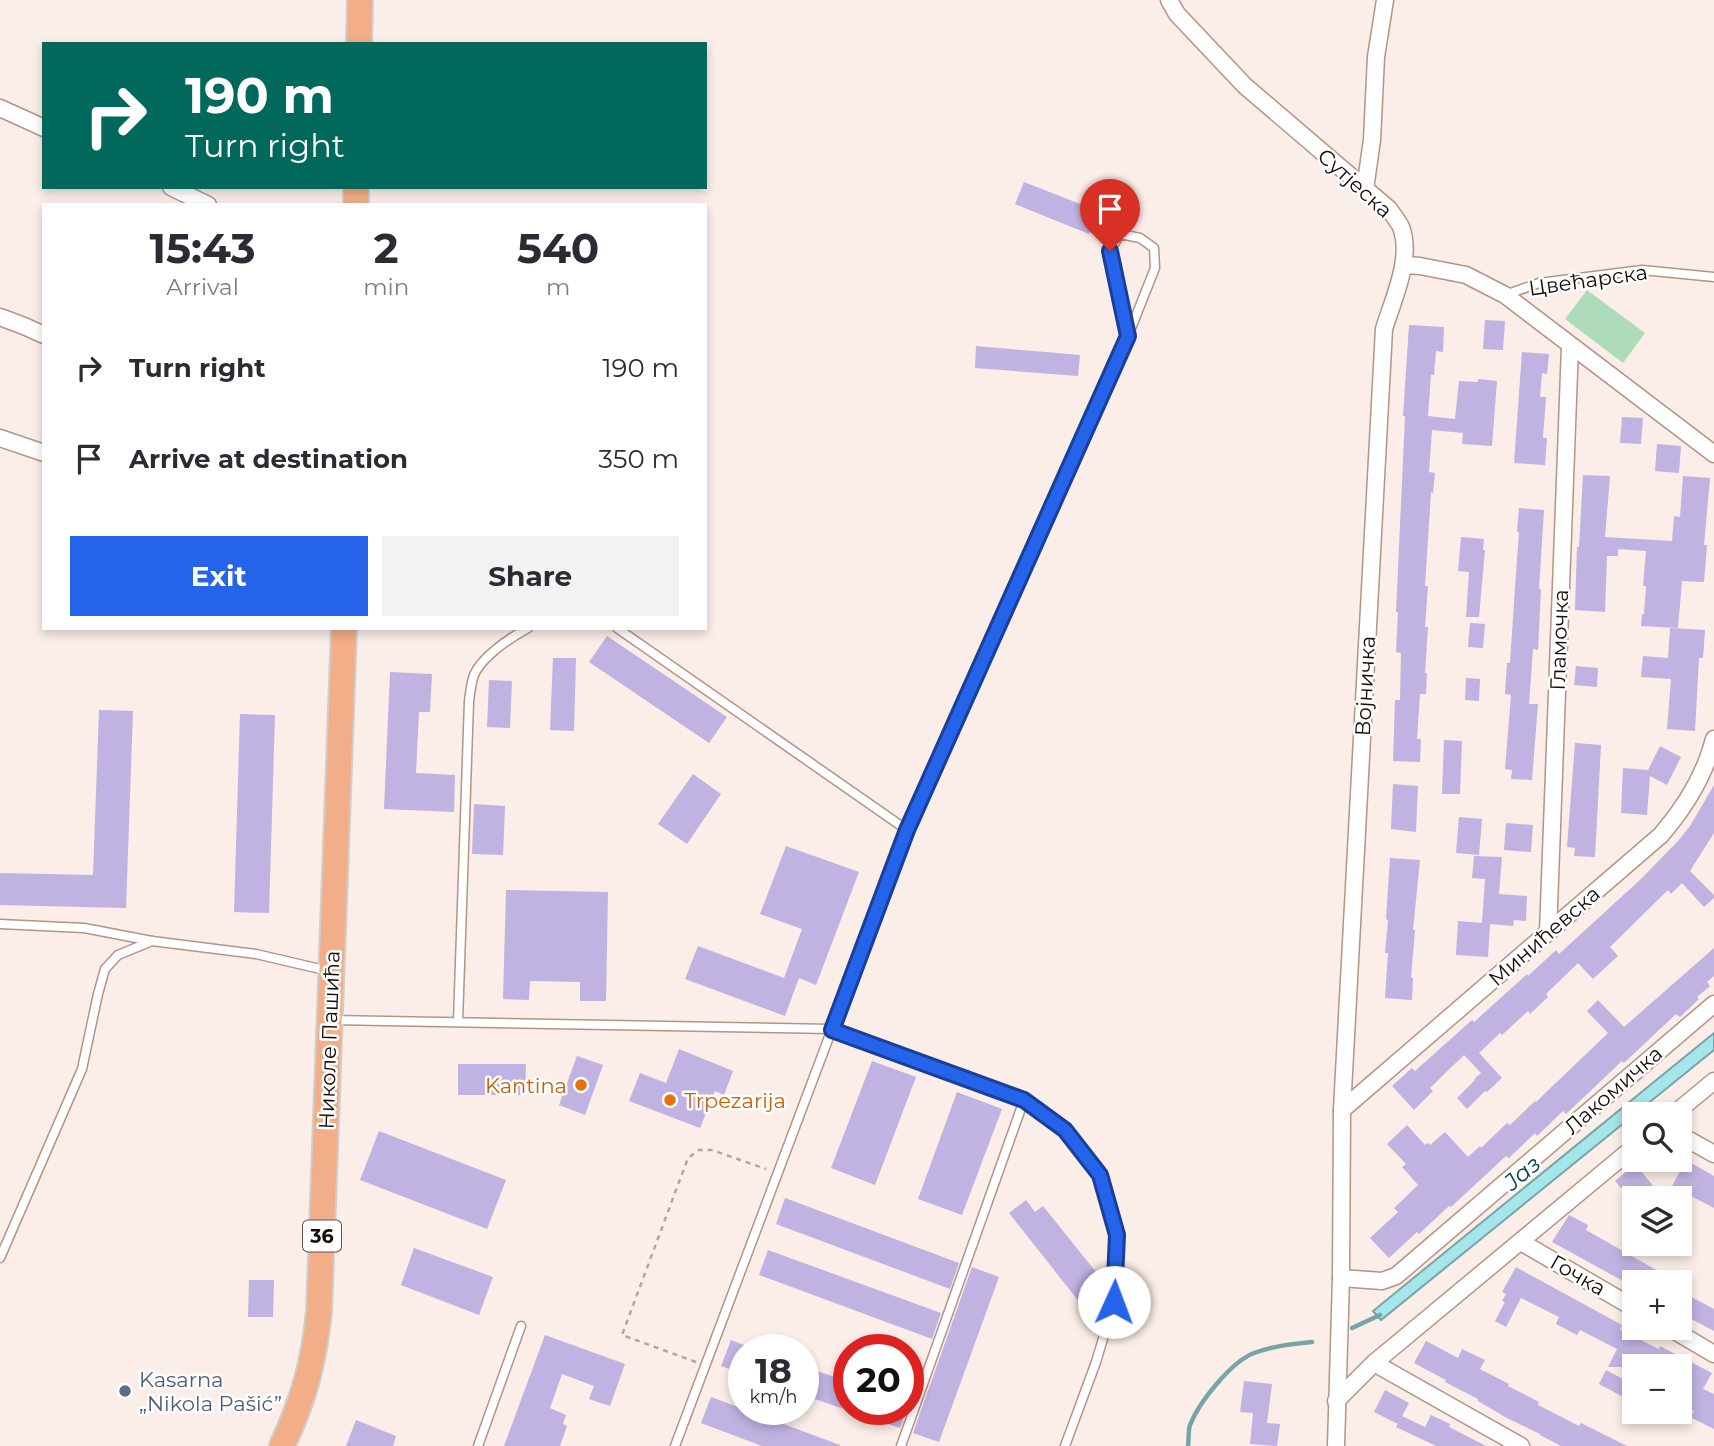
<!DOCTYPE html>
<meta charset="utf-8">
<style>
body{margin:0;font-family:Montserrat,sans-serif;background:#f2f2f3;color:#2b2b33;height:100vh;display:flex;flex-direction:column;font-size:26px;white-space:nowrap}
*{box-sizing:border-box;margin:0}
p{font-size:23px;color:#7c7c81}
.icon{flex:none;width:38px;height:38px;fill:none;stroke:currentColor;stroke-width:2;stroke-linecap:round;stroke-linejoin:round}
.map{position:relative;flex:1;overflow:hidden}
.panel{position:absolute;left:42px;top:203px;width:665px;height:427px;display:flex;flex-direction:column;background:#fff;border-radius:0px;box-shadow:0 4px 10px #0003}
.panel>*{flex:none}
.guide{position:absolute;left:42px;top:42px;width:665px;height:147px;border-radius:0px;box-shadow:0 4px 10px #0003;background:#00695c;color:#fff;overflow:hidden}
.tools{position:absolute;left:1622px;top:1102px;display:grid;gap:14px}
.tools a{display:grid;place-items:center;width:70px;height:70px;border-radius:0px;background:#fff;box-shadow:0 4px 10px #0003;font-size:35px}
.speed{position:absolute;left:728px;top:1334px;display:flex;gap:14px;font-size:35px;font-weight:700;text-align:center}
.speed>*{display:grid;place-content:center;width:91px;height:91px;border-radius:50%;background:#fff;box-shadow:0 4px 10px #0003;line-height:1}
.speed small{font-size:18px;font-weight:400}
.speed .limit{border:10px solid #d22;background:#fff;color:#111}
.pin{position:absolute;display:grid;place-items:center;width:60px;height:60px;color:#fff;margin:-72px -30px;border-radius:50% 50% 50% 0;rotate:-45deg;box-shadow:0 0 7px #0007}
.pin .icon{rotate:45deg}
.me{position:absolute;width:77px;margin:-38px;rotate:2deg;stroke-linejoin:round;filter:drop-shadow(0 0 5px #0008)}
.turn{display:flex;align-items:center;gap:24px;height:147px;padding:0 28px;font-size:32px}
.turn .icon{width:91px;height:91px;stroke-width:2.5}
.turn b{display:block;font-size:49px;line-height:60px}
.eta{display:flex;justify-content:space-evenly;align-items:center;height:119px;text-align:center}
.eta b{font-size:42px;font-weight:700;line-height:49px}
.cta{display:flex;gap:14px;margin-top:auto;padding:14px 28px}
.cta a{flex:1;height:80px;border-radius:0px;background:#2563eb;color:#fff;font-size:28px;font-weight:700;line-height:80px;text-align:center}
.cta a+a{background:#f2f2f3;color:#2b2b33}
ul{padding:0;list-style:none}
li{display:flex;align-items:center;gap:21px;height:91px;padding:0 28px}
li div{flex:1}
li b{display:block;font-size:26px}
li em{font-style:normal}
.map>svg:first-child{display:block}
.green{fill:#aedcbb}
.water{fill:#a4e6eb;stroke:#79a4a7;stroke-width:2}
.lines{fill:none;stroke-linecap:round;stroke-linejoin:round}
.stream{stroke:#79a4a7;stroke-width:4.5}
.building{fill:#c0b2e1}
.lane-casing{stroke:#b39487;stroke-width:11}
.street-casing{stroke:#b39487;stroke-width:19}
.primary-casing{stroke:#d0cecd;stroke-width:28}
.path{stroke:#b2a6a0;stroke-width:2.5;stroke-dasharray:5 5;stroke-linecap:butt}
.lane{stroke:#fff;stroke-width:8}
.street{stroke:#fff;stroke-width:16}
.primary{stroke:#f1ae88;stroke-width:24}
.route-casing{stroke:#184099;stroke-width:18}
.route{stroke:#2563eb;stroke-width:12}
.food-dot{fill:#e8710a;stroke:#fefefe;stroke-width:2.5}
.service-dot{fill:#5c6f8a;stroke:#fefefe;stroke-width:2.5}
.labels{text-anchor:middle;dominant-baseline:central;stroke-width:5;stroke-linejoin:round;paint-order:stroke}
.shield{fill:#fefefe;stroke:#5b5451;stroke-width:2}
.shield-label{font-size:19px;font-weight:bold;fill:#150b07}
.street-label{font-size:21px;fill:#150b07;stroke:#fefefe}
.food-label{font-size:21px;fill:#c56008;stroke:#fefefe;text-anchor:end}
.service-label{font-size:21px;fill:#4e5e75;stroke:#fefefe;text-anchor:start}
.water-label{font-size:23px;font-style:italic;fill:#064549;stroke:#fefefe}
</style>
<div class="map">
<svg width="1714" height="1446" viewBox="0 0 1714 1446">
<rect width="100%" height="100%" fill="#fbede7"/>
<path class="green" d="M1587,290L1645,333L1623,363L1565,319Z"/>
<path class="water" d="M1714,1033V1050L1381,1320L1373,1311Z"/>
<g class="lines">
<g class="stream">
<path d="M1352,1328L1380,1315"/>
<path d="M1188,1446C1189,1439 1188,1431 1190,1425C1199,1402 1231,1362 1254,1353C1273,1346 1292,1344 1312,1342"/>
</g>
</g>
<g class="building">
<path d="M1024,182L1098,211L1089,234L1015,204Z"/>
<path d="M1485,320L1505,321L1503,350L1483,349Z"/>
<path d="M1409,325L1444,327L1443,352L1436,351L1434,375H1431L1428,416L1455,419L1459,381L1478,382V379L1497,381L1492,446L1462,444L1463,433L1432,430L1429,472L1435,473L1433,493L1431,492L1425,586H1428L1425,627H1428L1425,673H1427L1426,694H1420L1417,739H1421L1420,762L1393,761L1395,700H1400L1401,653L1396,652L1398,612H1396L1405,416H1403Z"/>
<path d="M976,346L1080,355L1078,376L975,368Z"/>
<path d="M1522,352L1549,354L1547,374L1542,373L1540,397H1546L1543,438H1547L1545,465L1514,463Z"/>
<path d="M1622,417L1643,418L1641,444L1620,443Z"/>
<path d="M1657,444L1681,446L1679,473L1655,471Z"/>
<path d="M1583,475L1610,476L1605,537L1672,541L1674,516L1680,517L1683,476L1710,478L1704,545H1707L1704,582L1682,581L1678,628L1641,626L1642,614H1644L1646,586H1643L1646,551L1618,549V556H1607L1605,612L1575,610L1577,547H1579Z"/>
<path d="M1519,508L1544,510L1539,589H1541L1538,650L1533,649L1529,704H1538L1532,780L1511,779L1512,770L1505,769L1511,695L1505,694L1507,663H1510L1515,587L1519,532H1517Z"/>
<path d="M1461,537L1484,539L1483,550H1485L1479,617H1466L1469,572L1458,571Z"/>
<path d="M1470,623L1485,624L1483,648L1468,647Z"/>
<path d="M1670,628L1705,630L1703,658H1699L1695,731L1667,729L1671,679L1641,677L1643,656L1668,658Z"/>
<path d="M607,636L727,717L709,743L589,662Z"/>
<path d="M553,658H576L574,731L550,730Z"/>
<path d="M1576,666L1598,668L1597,687L1574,685Z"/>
<path d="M390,672L432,674L430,712H419L416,773L455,775L454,812L384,809Z"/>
<path d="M1466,678L1480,679L1479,701L1465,700Z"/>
<path d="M489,680L512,681L510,728L487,727Z"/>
<path d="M99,710L133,711L126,908L0,905V873L93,875Z"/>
<path d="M240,714L275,715L269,913L234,912Z"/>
<path d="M1444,740L1462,741L1460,794H1442Z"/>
<path d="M1575,743L1601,745L1595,857L1574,856L1575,848L1567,847Z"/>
<path d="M1660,746L1681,757L1667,785L1650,776L1647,815L1621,813L1623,768L1648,770Z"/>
<path d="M693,774L721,794L687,844L658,824Z"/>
<path d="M1393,784L1418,786L1416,832L1391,829Z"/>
<path d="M1714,785V833L1690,871L1714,895V898L1704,907L1682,883L1671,894L1668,890L1610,947L1618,956L1593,979L1578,963L1546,994L1548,997L1530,1014L1528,1011L1502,1035L1500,1033L1479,1053L1502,1078L1487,1092L1485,1091L1467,1109L1457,1098L1475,1080L1474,1079L1481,1073L1464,1055L1430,1088L1433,1091L1414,1110L1392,1086L1412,1068L1415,1071L1472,1020L1474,1022L1527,974L1528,976L1556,950L1559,954L1641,879L1678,841L1690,826Z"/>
<path d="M474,804L505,806L503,855L472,854Z"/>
<path d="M1459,817L1482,819L1479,855L1456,853Z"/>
<path d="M1506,823L1533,825L1531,852L1504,850Z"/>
<path d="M786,846L859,872L816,985L799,978L785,1016L685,979L698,946L784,978L802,929L760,914Z"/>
<path d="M1474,856L1502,857L1499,894L1527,896L1526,921L1514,920L1513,926L1490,924L1488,957L1456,955L1458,921L1482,923L1485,879L1472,878Z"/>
<path d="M1390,858L1420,860L1413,930H1415L1411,978H1413L1412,1000L1385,998L1388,953H1385L1388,920L1386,919Z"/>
<path d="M506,890L608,892L606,1001H580V982L530,981L529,1000L503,999Z"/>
<path d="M1714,948V976L1707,982L1710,986L1697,997L1699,999L1680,1017L1676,1014L1624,1063L1622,1061L1566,1114L1563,1111L1537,1136L1535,1133L1509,1158L1506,1156L1451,1207L1449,1206L1419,1234L1417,1232L1389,1258L1370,1238L1398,1212L1394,1208L1418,1185L1402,1167L1406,1164L1387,1144L1407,1125L1425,1145L1428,1143L1430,1145L1445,1132L1468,1157L1480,1146L1481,1148L1507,1123L1510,1125L1535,1101L1536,1102L1608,1033L1587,1011L1598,1000L1624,1027Z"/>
<path d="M679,1049L733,1071L724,1095L715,1091L700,1128L629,1101L640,1073L666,1083Z"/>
<path d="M577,1056L603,1065L585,1115L559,1105Z"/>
<path d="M872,1061L916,1077L875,1185L831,1168Z"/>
<path d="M458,1064H526L525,1095H458Z"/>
<path d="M957,1092L1002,1109L962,1215L918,1199Z"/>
<path d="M379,1131L506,1180L487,1229L360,1180Z"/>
<path d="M1686,1160L1714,1176V1208L1672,1186Z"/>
<path d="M1635,1164L1654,1187L1641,1199H1634V1204L1615,1181Z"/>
<path d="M785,1198L959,1263L950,1289L776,1224Z"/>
<path d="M1026,1200L1035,1212L1043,1206L1108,1287L1100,1294L1107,1303L1106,1307L1092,1318L1009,1213Z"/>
<path d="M1569,1215L1588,1225L1586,1230L1679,1283H1634V1287L1552,1242Z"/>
<path d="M414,1248L493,1277L479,1315L401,1285Z"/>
<path d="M768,1250L941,1313L932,1339L759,1275Z"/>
<path d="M972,1267L999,1277L939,1442L913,1433Z"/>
<path d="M1516,1267L1622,1325L1620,1330L1659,1349L1660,1346L1712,1373L1703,1389L1714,1394V1429L1690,1417L1694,1411L1680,1404V1384L1689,1367H1608L1617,1349L1580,1330L1577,1335L1556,1324L1559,1317L1521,1298L1506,1327L1495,1321L1505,1302L1502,1301L1506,1294L1502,1292Z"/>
<path d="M249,1280H274L273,1317H248Z"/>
<path d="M1680,1291L1714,1309V1331L1680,1313Z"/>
<path d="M545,1335L625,1364L610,1406L589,1399L594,1386L562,1374L550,1408L566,1415L563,1424L567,1426L560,1446H504Z"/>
<path d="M731,1340L744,1345V1374L721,1366Z"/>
<path d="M1426,1341L1458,1358L1462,1349L1485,1360L1480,1369L1509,1384L1508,1386L1539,1402L1538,1405L1579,1426L1581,1423L1627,1446H1561L1540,1435V1434L1505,1417L1478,1401V1399L1445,1382L1446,1380L1414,1363Z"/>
<path d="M803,1366L849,1382V1409H907L900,1428L803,1395Z"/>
<path d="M1606,1370L1632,1384L1625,1398L1599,1384Z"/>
<path d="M1244,1381L1272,1384L1267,1423L1280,1424L1277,1446L1250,1444L1253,1413L1240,1412Z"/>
<path d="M1385,1390L1409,1403L1398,1424L1374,1412Z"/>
<path d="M711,1397L840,1445V1446H762L701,1423Z"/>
<path d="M1431,1415L1450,1424L1449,1427L1486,1446H1436L1396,1427L1402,1416L1425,1427Z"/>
<path d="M356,1420L396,1436L393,1446H346Z"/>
</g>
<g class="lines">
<g class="lane-casing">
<g id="lane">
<path d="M1505,295L1539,283L1642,270L1714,277"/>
<path d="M617,628L907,830"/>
<path d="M0,924L84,928L152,941L256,954L329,971"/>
<path d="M331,1020L832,1029L907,830L1128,336L1155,268L1154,248L1140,238L1120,234L1110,251L1128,336"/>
<path d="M458,1022L469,701C470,694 471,685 473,678C479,658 510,638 528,628"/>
<path d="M0,1258L82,1069L98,994L105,969L118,955L152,941"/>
<path d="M478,1446L521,1326"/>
<path d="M675,1446L832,1029L1024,1100L1065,1130L1100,1175L1117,1235L1114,1302L1096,1362L1065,1446"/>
<path d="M901,1446L1024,1100"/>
</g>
</g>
<g class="street-casing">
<g id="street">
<path d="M1169,0L1177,14L1245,86L1389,209C1393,215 1398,221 1401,227C1413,258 1393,299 1384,329L1342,1110L1341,1278L1336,1446"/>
<path d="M0,108L44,128"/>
<path d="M171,187L208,205"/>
<path d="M1365,189L1372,140L1376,57L1385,0"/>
<path d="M1404,265L1420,266L1466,275L1505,295L1714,454"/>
<path d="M0,317L24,326L44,335"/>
<path d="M0,438L44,453"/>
<path d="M1548,933L1570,346"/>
<path d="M1342,1110L1661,835C1686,806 1705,775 1714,739"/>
<path d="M1673,1115L1714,1081"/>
<path d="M1680,1135L1714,1154"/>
<path d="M1521,1242L1634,1308"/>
<path d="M1341,1278L1382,1281L1396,1276L1714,1004"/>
<path d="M1670,1328L1714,1354"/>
<path d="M1374,1363L1521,1446"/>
<path d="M1336,1401L1374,1363L1634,1147"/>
</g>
</g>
<g class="primary-casing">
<g id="primary">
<path d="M359,44L360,0"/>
<path d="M356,205V187"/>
<path d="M282,1446C304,1399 314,1362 319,1311L344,628"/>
</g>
</g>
<path class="path" d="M696,1362L622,1335L688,1158L699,1150H712L766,1169"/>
<use href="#lane" class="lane"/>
<use href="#street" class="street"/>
<use href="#primary" class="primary"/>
</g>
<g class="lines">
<g class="route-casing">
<path id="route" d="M1110,251L1128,336L907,830L832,1030L1024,1100L1065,1130L1100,1175L1117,1235L1114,1302"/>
</g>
<use href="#route" class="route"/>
</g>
<g class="food-dot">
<circle cx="581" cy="1085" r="7"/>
<circle cx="670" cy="1100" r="7"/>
</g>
<circle class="service-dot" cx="125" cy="1391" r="7"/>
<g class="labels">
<rect class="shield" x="303" y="1220.5" width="38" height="31" rx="5"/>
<g class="shield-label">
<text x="322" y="1236">36</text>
</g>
<g class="street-label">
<text transform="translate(1355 183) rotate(42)">Сутјеска</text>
<text transform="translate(1588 280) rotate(-8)">Цвећарска</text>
<text transform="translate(1559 640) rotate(-88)">Гламочка</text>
<text transform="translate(1365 686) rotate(-87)">Војничка</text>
<text transform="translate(1544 936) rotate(-41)">Минићевска</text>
<text transform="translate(329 1040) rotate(-88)">Николе Пашића</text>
<text transform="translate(1613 1090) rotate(-41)">Лакомичка</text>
<text transform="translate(1578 1275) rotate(30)">Гочка</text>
</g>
<g class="food-label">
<text x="567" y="1085">Kantina</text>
<text x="684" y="1100" text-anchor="start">Trpezarija</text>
</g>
<g class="service-label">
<text x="139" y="1379">Kasarna<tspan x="139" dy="24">„Nikola Pašić”</tspan></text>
</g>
<g class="water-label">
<text transform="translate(1522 1173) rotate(-40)">Јаз</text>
</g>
</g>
</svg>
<div class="tools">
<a><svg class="icon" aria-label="search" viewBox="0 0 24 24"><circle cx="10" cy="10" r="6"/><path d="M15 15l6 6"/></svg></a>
<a><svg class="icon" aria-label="layers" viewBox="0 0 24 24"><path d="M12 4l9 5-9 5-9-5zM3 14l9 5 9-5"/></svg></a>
<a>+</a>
<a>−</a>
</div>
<div class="speed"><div>18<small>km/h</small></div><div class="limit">20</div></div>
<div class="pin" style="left:1110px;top:251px;background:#d93025"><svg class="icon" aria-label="arrive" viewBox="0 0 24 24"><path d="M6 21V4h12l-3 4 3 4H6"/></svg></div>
<svg class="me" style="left:1114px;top:1302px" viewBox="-20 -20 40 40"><circle r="19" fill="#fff"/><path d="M0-13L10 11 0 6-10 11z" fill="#2563eb"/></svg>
<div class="guide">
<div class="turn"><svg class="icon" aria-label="right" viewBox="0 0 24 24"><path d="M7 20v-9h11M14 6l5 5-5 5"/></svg><div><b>190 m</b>Turn right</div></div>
</div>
<section class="panel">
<div class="eta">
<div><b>15:43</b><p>Arrival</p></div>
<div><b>2</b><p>min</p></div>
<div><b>540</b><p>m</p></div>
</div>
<ul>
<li><svg class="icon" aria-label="right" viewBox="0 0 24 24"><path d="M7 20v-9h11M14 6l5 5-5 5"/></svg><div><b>Turn right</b></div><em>190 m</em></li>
<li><svg class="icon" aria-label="arrive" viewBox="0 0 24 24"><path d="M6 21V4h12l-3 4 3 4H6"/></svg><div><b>Arrive at destination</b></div><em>350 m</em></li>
</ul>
<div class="cta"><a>Exit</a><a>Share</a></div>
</section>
</div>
